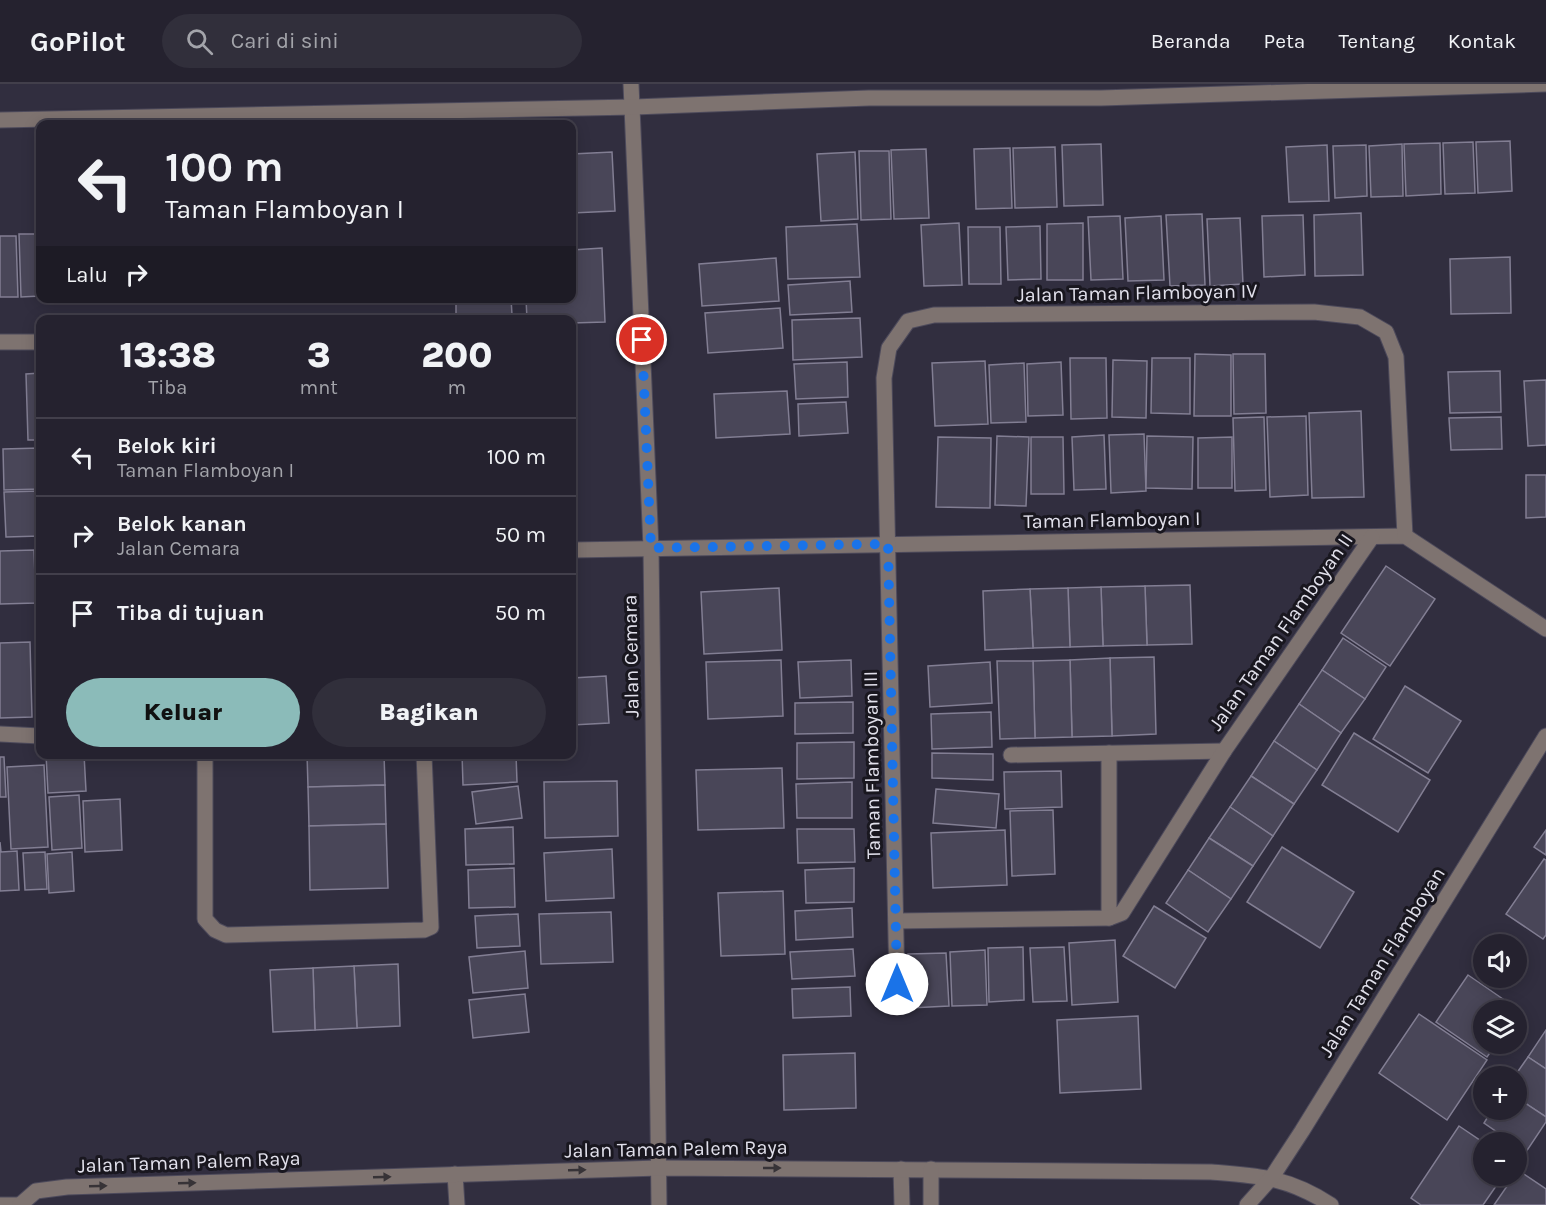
<!DOCTYPE html>
<html lang="id">
<meta charset="utf-8">
<style>
body{margin:0;font-family:Karla,sans-serif;background:#312f3b;color:#f1f3f6;height:100vh;display:flex;flex-direction:column;font-size:22px;white-space:nowrap}
*{box-sizing:border-box;margin:0}
p{font-size:20px;color:#a3a4aa}
.icon{flex:none;width:33px;height:33px;fill:none;stroke:currentColor;stroke-width:2;stroke-linecap:round;stroke-linejoin:round}
.map{position:relative;flex:1;overflow:hidden}
.panel{position:absolute;left:36px;top:231px;width:540px;height:444px;display:flex;flex-direction:column;background:#25222f;border-radius:12px;box-shadow:0 3px 15px #0003,0 0 0 2px #423f4b}
.panel>*{flex:none}
.top-card{position:absolute;left:36px;top:36px;width:540px;height:183px;border-radius:12px;box-shadow:0 3px 15px #0003,0 0 0 2px #423f4b;background:#25222f;color:#f1f3f6;overflow:hidden}
.fabs{position:absolute;left:1473px;top:850px;display:grid;gap:12px}
.fabs a{display:grid;place-items:center;width:54px;height:54px;border-radius:50%;background:#25222f;box-shadow:0 3px 15px #0003,0 0 0 2px #423f4b;font-size:30px}
.pin{position:absolute;display:grid;place-items:center;width:51px;height:51px;color:#fff;margin:-26px;border:3px solid #fff;border-radius:50%;box-shadow:0 2px 6px #0007}
.me{position:absolute;width:66px;margin:-33px;rotate:0deg;stroke-linejoin:round;filter:drop-shadow(0 0 4px #0008)}
.turn{display:flex;align-items:center;gap:21px;height:126px;padding:0 30px;font-size:27px}
.turn .icon{width:78px;height:78px;stroke-width:2.5}
.turn b{display:block;font-size:42px;line-height:51px}
.then{display:flex;align-items:center;height:57px;padding:0 30px;background:#0003;gap:12px;font-size:22px}
.eta{display:flex;justify-content:space-evenly;align-items:center;height:102px;text-align:center}
.eta b{font-size:36px;font-weight:800;line-height:42px}
.action{display:flex;gap:12px;margin-top:auto;padding:12px 30px}
.action a{flex:1;height:69px;border-radius:36px;background:#8bbbb9;color:#111;font-size:24px;font-weight:800;line-height:69px;text-align:center}
.action a+a{background:#312f3b;color:#f1f3f6}
ul{padding:0;list-style:none}
li{display:flex;align-items:center;gap:18px;height:78px;padding:0 30px;border-top:2px solid #423f4b}
li div{flex:1}
li b{display:block;font-size:22px}
li em{font-style:normal}
header{display:flex;align-items:center;gap:36px;box-sizing:border-box;height:84px;padding:0 30px;background:#25222f;border-bottom:2px solid #423f4b}
header strong{font-size:28px}
nav{display:flex;gap:33px;margin-inline-start:auto;font-size:21px}
.search{width:420px;height:54px;background:#312f3b;display:flex;align-items:center;gap:15px;box-sizing:border-box;padding:0 21px;border-radius:33px;color:#a3a4aa;font-size:22px}
.map>svg:first-child{display:block}
.building{fill:#494658;stroke:#827e93;stroke-width:1.5}
.lines{fill:none;stroke-linecap:round;stroke-linejoin:round}
.minor-casing{stroke:#4d4a5b;stroke-width:17}
.minor{stroke:#7e7370;stroke-width:15}
.oneway{fill:#373337}
.route{stroke:#1a73e8;stroke-width:10;stroke-dasharray:0 18}
.labels{text-anchor:middle;dominant-baseline:central;stroke-width:6;stroke-linejoin:round;paint-order:stroke}
.street-label{font-size:20px;fill:#e1e0eb;stroke:#19171f}
</style>
<header>
<strong>GoPilot</strong>
<div class="search"><svg class="icon" aria-label="search" viewBox="0 0 24 24"><circle cx="10" cy="10" r="6"/><path d="M15 15l6 6"/></svg>Cari di sini</div>
<nav><a>Beranda</a><a>Peta</a><a>Tentang</a><a>Kontak</a></nav>
</header>
<div class="map">
<svg width="1546" height="1121" viewBox="0 0 1546 1121">
<rect width="100%" height="100%" fill="#312e3f"/>
<g class="building">
<path d="M1510,57L1512,107L1478,109L1476,58Z"/>
<path d="M1473,58L1475,109L1445,110L1443,59Z"/>
<path d="M1440,59L1441,110L1406,112L1404,60Z"/>
<path d="M1101,60L1103,121L1064,122L1062,61Z"/>
<path d="M1402,60L1403,112L1371,113L1369,62Z"/>
<path d="M1327,61L1329,117L1289,118L1286,63Z"/>
<path d="M1366,61L1367,112L1335,114L1333,62Z"/>
<path d="M1055,63L1057,123L1015,124L1013,64Z"/>
<path d="M1010,64L1012,124L976,125L974,65Z"/>
<path d="M926,65L929,134L894,135L891,66Z"/>
<path d="M859,67H889L891,135L861,136Z"/>
<path d="M612,68L615,127L572,129V70Z"/>
<path d="M855,68L858,135L821,137L817,70Z"/>
<path d="M1361,129L1363,191L1315,192L1314,131Z"/>
<path d="M1202,130L1205,201L1170,202L1166,131Z"/>
<path d="M1303,131L1305,191L1264,193L1262,132Z"/>
<path d="M1120,132L1123,195L1091,196L1088,133Z"/>
<path d="M1161,132L1164,196L1128,197L1125,134Z"/>
<path d="M1240,134L1243,200L1210,202L1207,135Z"/>
<path d="M959,139L962,201L924,202L921,141Z"/>
<path d="M1083,139V196H1047V140Z"/>
<path d="M857,140L860,193L788,195L786,143Z"/>
<path d="M1040,142L1041,195L1008,196L1006,143Z"/>
<path d="M968,143H1000L1001,200H969Z"/>
<path d="M19,150H40V212L21,213Z"/>
<path d="M0,152H16L18,213H0Z"/>
<path d="M602,164L605,238L572,239V236H527L526,214H572V166Z"/>
<path d="M1510,173L1511,229L1451,230L1450,175Z"/>
<path d="M776,174L779,217L702,222L699,180Z"/>
<path d="M850,197L852,228L790,231L788,201Z"/>
<path d="M456,214H511L512,231L456,232Z"/>
<path d="M780,224L783,264L708,269L705,229Z"/>
<path d="M512,233V236H457V234Z"/>
<path d="M860,234L862,273L793,276L792,236Z"/>
<path d="M1195,270L1231,271V332H1194Z"/>
<path d="M1233,270H1265L1266,329L1234,330Z"/>
<path d="M1070,274H1106L1107,334L1071,335Z"/>
<path d="M1152,274H1190V330L1151,329Z"/>
<path d="M1113,276L1147,277L1146,334L1112,333Z"/>
<path d="M985,277L988,340L935,342L932,279Z"/>
<path d="M847,278L848,313L796,315L794,280Z"/>
<path d="M1061,278L1063,331L1028,332L1027,280Z"/>
<path d="M1024,279L1026,338L991,339L989,281Z"/>
<path d="M1500,287L1501,328L1450,329L1448,288Z"/>
<path d="M40,289V356H28L26,290Z"/>
<path d="M1546,296V361L1528,362L1524,297Z"/>
<path d="M787,307L790,350L716,354L714,310Z"/>
<path d="M846,318L848,349L799,352L798,320Z"/>
<path d="M1361,327L1364,413L1312,414L1309,329Z"/>
<path d="M1306,332L1308,411L1270,413L1267,333Z"/>
<path d="M1264,333L1266,406L1235,407L1233,334Z"/>
<path d="M1501,333L1502,365L1451,366L1449,334Z"/>
<path d="M1144,350L1146,407L1111,409L1109,351Z"/>
<path d="M1104,351L1106,405L1074,406L1072,353Z"/>
<path d="M997,352L1029,353L1026,422L995,421Z"/>
<path d="M1147,352L1193,353L1192,405L1146,404Z"/>
<path d="M938,353L991,354L990,424L936,423Z"/>
<path d="M1031,353H1063L1064,410H1031Z"/>
<path d="M1232,353V404H1198V354Z"/>
<path d="M40,364V405L4,406L3,365Z"/>
<path d="M1526,391H1546V433L1526,434Z"/>
<path d="M40,407V452L6,453L4,408Z"/>
<path d="M34,466L36,519L0,520V467Z"/>
<path d="M1386,482L1435,515L1390,582L1341,549Z"/>
<path d="M1190,501L1192,560L1147,561L1145,502Z"/>
<path d="M1145,502L1147,561L1103,562L1101,503Z"/>
<path d="M1101,503L1103,562L1070,563L1068,504Z"/>
<path d="M779,504L782,566L704,570L701,508Z"/>
<path d="M1068,504L1070,563L1033,564L1030,505Z"/>
<path d="M1030,505L1033,564L985,566L983,507Z"/>
<path d="M1343,554L1386,583L1365,615L1322,586Z"/>
<path d="M30,558L32,633L0,634V559Z"/>
<path d="M1154,573L1156,650L1112,652L1110,574Z"/>
<path d="M1110,574L1112,652L1072,653L1070,576Z"/>
<path d="M781,576L783,632L708,635L706,578Z"/>
<path d="M851,576L852,612L800,614L798,578Z"/>
<path d="M1070,576L1072,653L1035,654L1033,577Z"/>
<path d="M997,577H1033L1035,654L1000,655Z"/>
<path d="M990,578L992,619L930,623L928,582Z"/>
<path d="M1322,586L1365,615L1341,649L1299,620Z"/>
<path d="M606,592L609,639L572,641V594Z"/>
<path d="M1405,602L1461,637L1428,689L1373,655Z"/>
<path d="M853,618V649L795,650V619Z"/>
<path d="M1299,620L1341,649L1317,686L1274,657Z"/>
<path d="M991,628L992,663L932,665L931,630Z"/>
<path d="M1354,649L1430,696L1398,748L1322,701Z"/>
<path d="M1274,657L1317,686L1294,720L1251,692Z"/>
<path d="M854,658V694L797,695V659Z"/>
<path d="M932,669L993,670V696L932,694Z"/>
<path d="M46,670H84L86,707L48,709Z"/>
<path d="M307,670H384L385,701L308,703Z"/>
<path d="M462,670H516L517,698L463,701Z"/>
<path d="M0,673H4L6,713H0Z"/>
<path d="M44,681L48,763L11,765L7,683Z"/>
<path d="M782,684L784,744L698,746L696,686Z"/>
<path d="M1061,687L1062,723L1005,725L1004,688Z"/>
<path d="M1251,692L1294,720L1273,752L1230,723Z"/>
<path d="M617,697L618,752L545,754L544,698Z"/>
<path d="M852,698V734H797L796,700Z"/>
<path d="M385,701L386,740L309,742L308,703Z"/>
<path d="M518,702L522,734L476,740L472,708Z"/>
<path d="M936,705L999,710L996,744L933,739Z"/>
<path d="M79,711L82,764L52,766L49,713Z"/>
<path d="M120,715L122,766L85,768L83,717Z"/>
<path d="M1230,723L1273,752L1253,782L1209,754Z"/>
<path d="M1053,726L1055,790L1012,792L1010,727Z"/>
<path d="M386,740L388,804L310,806L309,742Z"/>
<path d="M513,743L514,780L466,781L465,745Z"/>
<path d="M797,745H854L855,778L798,779Z"/>
<path d="M1005,746L1007,801L933,804L931,749Z"/>
<path d="M1546,746V771L1534,763Z"/>
<path d="M1209,754L1253,782L1231,815L1188,786Z"/>
<path d="M0,758L1,768L17,767L19,806L0,807Z"/>
<path d="M1282,763L1354,808L1320,864L1247,818Z"/>
<path d="M612,765L614,814L546,817L544,769Z"/>
<path d="M45,768L47,805L25,806L23,769Z"/>
<path d="M72,768L74,807L49,809L47,770Z"/>
<path d="M1544,775L1546,776V851L1543,855L1506,830Z"/>
<path d="M514,784L515,823L469,824L468,786Z"/>
<path d="M854,784V818L806,819L805,786Z"/>
<path d="M1188,786L1231,815L1208,848L1166,819Z"/>
<path d="M783,807L785,870L721,872L718,809Z"/>
<path d="M1154,822L1206,854L1175,904L1123,872Z"/>
<path d="M852,824L853,853L796,856L795,827Z"/>
<path d="M611,828L613,878L541,880L539,830Z"/>
<path d="M518,830L520,862L477,864L475,832Z"/>
<path d="M1115,856L1118,918L1072,921L1069,859Z"/>
<path d="M1023,863L1024,916L989,918L988,864Z"/>
<path d="M1064,863L1067,917L1033,918L1030,864Z"/>
<path d="M853,865L855,892L792,895L790,868Z"/>
<path d="M985,866L987,921L952,922L950,868Z"/>
<path d="M525,867L528,904L473,909L469,873Z"/>
<path d="M946,869L949,922L910,924L908,870Z"/>
<path d="M398,880L400,942L357,944L354,882Z"/>
<path d="M354,882L357,944L315,946L313,884Z"/>
<path d="M313,884L315,946L273,948L270,886Z"/>
<path d="M1468,891L1519,926L1516,929L1484,927V960H1496L1487,973L1436,938Z"/>
<path d="M850,903L851,932L793,934L792,905Z"/>
<path d="M525,910L529,948L473,954L469,916Z"/>
<path d="M1419,930L1487,976L1447,1036L1379,989Z"/>
<path d="M1138,932L1141,1005L1060,1009L1057,936Z"/>
<path d="M1546,946V985L1528,973Z"/>
<path d="M855,969L856,1024L784,1026L783,971Z"/>
<path d="M1528,973L1546,985V1033L1516,1013L1514,993Z"/>
<path d="M1516,1013L1546,1033V1038L1526,1068L1484,1039L1492,1026H1516Z"/>
<path d="M1459,1042L1484,1059V1092H1503L1483,1121H1421L1411,1114Z"/>
<path d="M1518,1086L1546,1105V1121H1494L1514,1092H1516Z"/>
</g>
<g class="lines">
<g class="minor-casing">
<g id="minor">
<path d="M631,0L651,464L659,1121"/>
<path d="M0,36L634,23L869,14H1101L1546,0"/>
<path d="M0,258H40"/>
<path d="M572,466L1405,452L1546,545"/>
<path d="M0,650L40,652"/>
<path d="M1109,669V834"/>
<path d="M205,670V835L215,846L226,851L424,846L431,843L424,670"/>
<path d="M1011,671L1224,667"/>
<path d="M896,837L1109,834L1122,829L1224,667L1372,453"/>
<path d="M897,900L884,294L889,264L908,237L934,231L1314,228L1360,233L1386,248L1396,273L1405,452"/>
<path d="M901,1085L902,1121"/>
<path d="M455,1090L457,1121"/>
<path d="M0,1121H18"/>
<path d="M20,1121L36,1107L67,1103L659,1084L1211,1088C1260,1092 1288,1093 1331,1121"/>
<path d="M931,1121V1085"/>
<path d="M1247,1121L1272,1093L1302,1047L1546,652"/>
</g>
</g>
<use href="#minor" class="minor"/>
</g>
<defs><path id="oneway-solid" d="M-6-.8H1V-3.2L6.5 0L1 3.2V.8H-6Z" transform="scale(1.5)"/></defs>
<g class="oneway">
<use href="#oneway-solid" transform="translate(772 1084)"/>
<use href="#oneway-solid" transform="translate(577 1086) rotate(-2)"/>
<use href="#oneway-solid" transform="translate(382 1093) rotate(-2)"/>
<use href="#oneway-solid" transform="translate(187 1099) rotate(-2)"/>
<use href="#oneway-solid" transform="translate(98 1102) rotate(-2)"/>
</g>
<g class="lines">
<path class="route" d="M642,256L651,464L888,460L897,900"/>
</g>
<g class="labels">
<g class="street-label">
<text transform="translate(1137 209) rotate(-1)">Jalan Taman Flamboyan IV</text>
<text transform="translate(1112 436) rotate(-1)">Taman Flamboyan I</text>
<text transform="translate(1281 548) rotate(-55)">Jalan Taman Flamboyan II</text>
<text transform="translate(631 572) rotate(-91)">Jalan Cemara</text>
<text transform="translate(872 681) rotate(-91)">Taman Flamboyan III</text>
<text transform="translate(1382 878) rotate(-58)">Jalan Taman Flamboyan</text>
<text transform="translate(676 1065) rotate(-1)">Jalan Taman Palem Raya</text>
<text transform="translate(189 1078) rotate(-2)">Jalan Taman Palem Raya</text>
</g>
</g>
</svg>
<div class="fabs">
<a><svg class="icon" aria-label="sound" viewBox="0 0 24 24"><path d="M4 9h4l5-4v14l-5-4H4zM17 9q2 3 0 6"/></svg></a>
<a><svg class="icon" aria-label="layers" viewBox="0 0 24 24"><path d="M12 4l9 5-9 5-9-5zM3 14l9 5 9-5"/></svg></a>
<a>+</a>
<a>−</a>
</div>
<div class="pin" style="left:642px;top:256px;background:#d93025"><svg class="icon" aria-label="arrive" viewBox="0 0 24 24"><path d="M6 21V4h12l-3 4 3 4H6"/></svg></div>
<svg class="me" style="left:897px;top:900px" viewBox="-20 -20 40 40"><circle r="19" fill="#fff"/><path d="M0-13L10 11 0 6-10 11z" fill="#1a73e8"/></svg>
<div class="top-card">
<div class="turn"><svg class="icon" aria-label="left" viewBox="0 0 24 24"><path d="M17 20v-9H6M10 6l-5 5 5 5"/></svg><div><b>100 m</b>Taman Flamboyan I</div></div>
<div class="then">Lalu<svg class="icon" aria-label="right" viewBox="0 0 24 24"><path d="M7 20v-9h11M14 6l5 5-5 5"/></svg></div>
</div>
<section class="panel">
<div class="eta">
<div><b>13:38</b><p>Tiba</p></div>
<div><b>3</b><p>mnt</p></div>
<div><b>200</b><p>m</p></div>
</div>
<ul>
<li><svg class="icon" aria-label="left" viewBox="0 0 24 24"><path d="M17 20v-9H6M10 6l-5 5 5 5"/></svg><div><b>Belok kiri</b><p>Taman Flamboyan I</p></div><em>100 m</em></li>
<li><svg class="icon" aria-label="right" viewBox="0 0 24 24"><path d="M7 20v-9h11M14 6l5 5-5 5"/></svg><div><b>Belok kanan</b><p>Jalan Cemara</p></div><em>50 m</em></li>
<li><svg class="icon" aria-label="arrive" viewBox="0 0 24 24"><path d="M6 21V4h12l-3 4 3 4H6"/></svg><div><b>Tiba di tujuan</b></div><em>50 m</em></li>
</ul>
<div class="action"><a>Keluar</a><a>Bagikan</a></div>
</section>
</div>
